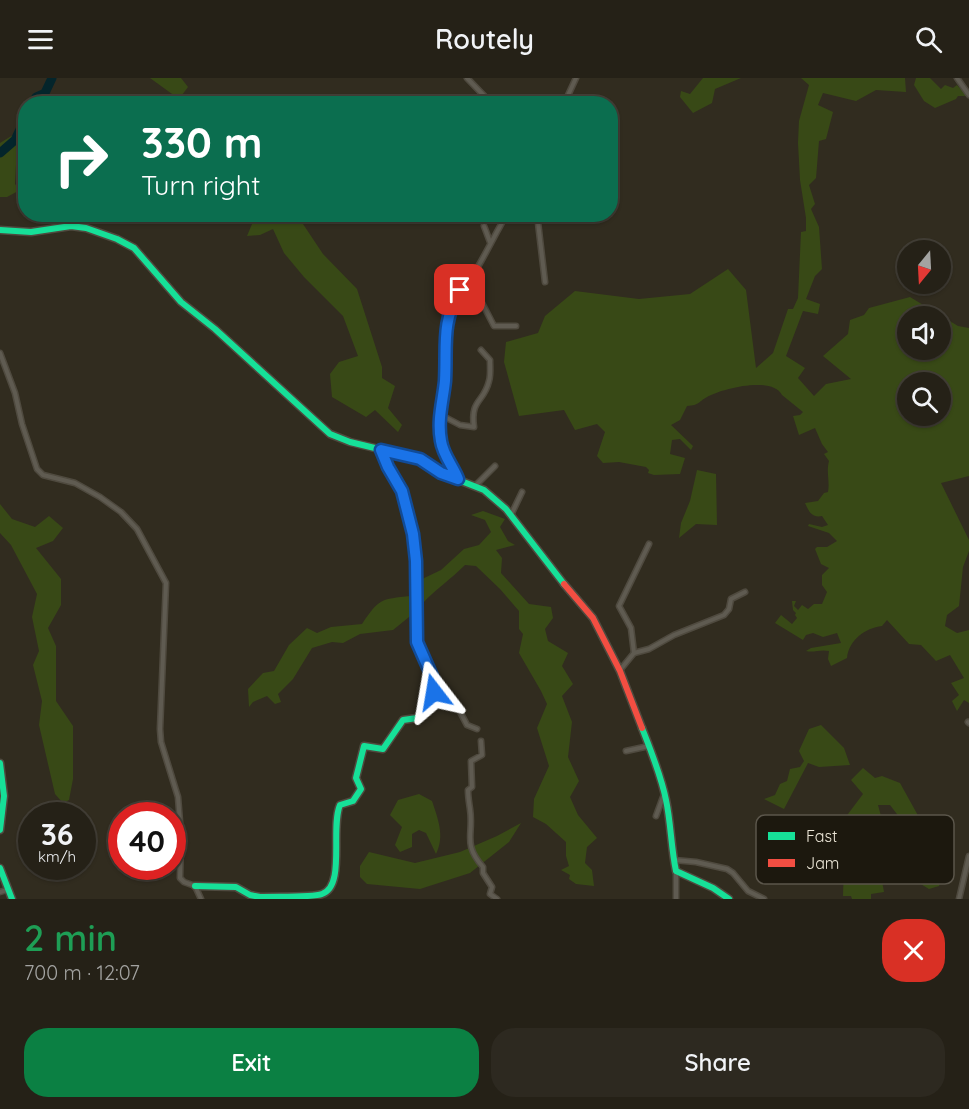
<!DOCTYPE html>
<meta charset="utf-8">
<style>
body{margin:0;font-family:Quicksand,sans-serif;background:#2d2920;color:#f1f3f6;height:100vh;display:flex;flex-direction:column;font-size:22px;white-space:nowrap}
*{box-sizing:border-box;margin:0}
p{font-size:20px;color:#a3a3a1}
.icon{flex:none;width:33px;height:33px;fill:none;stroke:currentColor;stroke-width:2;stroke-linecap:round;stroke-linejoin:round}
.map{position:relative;height:821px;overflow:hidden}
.side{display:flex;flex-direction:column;background:#252117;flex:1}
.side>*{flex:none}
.top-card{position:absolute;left:18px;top:18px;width:600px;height:126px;border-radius:24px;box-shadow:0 2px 4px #0004,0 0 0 2px #423e36;background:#0b6e4f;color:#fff;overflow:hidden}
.needle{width:39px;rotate:198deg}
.buttons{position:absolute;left:897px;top:162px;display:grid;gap:12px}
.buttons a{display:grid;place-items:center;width:54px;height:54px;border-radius:50%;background:#252117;box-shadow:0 2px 4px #0004,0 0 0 2px #423e36;font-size:30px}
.speed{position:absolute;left:18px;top:724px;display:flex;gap:12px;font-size:30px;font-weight:700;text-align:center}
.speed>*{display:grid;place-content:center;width:78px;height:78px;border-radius:50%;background:#252117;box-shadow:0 2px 4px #0004,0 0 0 2px #423e36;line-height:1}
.speed small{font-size:15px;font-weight:400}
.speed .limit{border:9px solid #d22;background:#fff;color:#111}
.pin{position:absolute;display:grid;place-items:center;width:51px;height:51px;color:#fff;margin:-26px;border-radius:12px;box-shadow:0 3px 9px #0006}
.me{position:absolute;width:66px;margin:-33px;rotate:346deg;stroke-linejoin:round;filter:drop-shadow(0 0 4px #0008)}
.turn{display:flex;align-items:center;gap:21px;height:126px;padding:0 24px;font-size:27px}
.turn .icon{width:78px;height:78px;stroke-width:2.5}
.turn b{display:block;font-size:42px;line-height:51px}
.round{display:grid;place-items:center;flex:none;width:63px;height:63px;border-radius:24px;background:#2d2920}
.head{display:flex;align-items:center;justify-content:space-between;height:102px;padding:0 24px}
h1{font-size:36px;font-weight:600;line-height:45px;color:#1e9e55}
.button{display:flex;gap:12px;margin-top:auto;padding:12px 24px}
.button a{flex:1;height:69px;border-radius:24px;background:#0b8043;color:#fff;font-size:24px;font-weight:600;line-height:69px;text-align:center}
.button a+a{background:#2d2920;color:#f1f3f6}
header{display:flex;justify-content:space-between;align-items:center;height:78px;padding:0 24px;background:#252117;font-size:27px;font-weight:600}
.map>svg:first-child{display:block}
.green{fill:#384916;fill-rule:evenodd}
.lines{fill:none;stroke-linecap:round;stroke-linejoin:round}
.river{stroke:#04252b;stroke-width:9}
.street-casing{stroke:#4f4a3f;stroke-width:7}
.fast-casing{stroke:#4f4a3f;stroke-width:9}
.jam-casing{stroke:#4f4a3f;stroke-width:9}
.street{stroke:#5f5b51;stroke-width:4}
.fast{stroke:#16e098;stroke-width:6}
.jam{stroke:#f24e42;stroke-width:6}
.route-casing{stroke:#114b97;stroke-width:15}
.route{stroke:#1a73e8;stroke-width:10}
.key{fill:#1c180e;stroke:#5b564b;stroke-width:1.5}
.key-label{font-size:16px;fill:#ede7d8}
</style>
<header><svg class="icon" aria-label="menu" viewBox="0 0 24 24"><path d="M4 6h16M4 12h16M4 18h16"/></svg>Routely<svg class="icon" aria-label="search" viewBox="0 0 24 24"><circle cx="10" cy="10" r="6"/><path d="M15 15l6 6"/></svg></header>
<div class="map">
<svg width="969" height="821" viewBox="0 0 969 821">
<rect width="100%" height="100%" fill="#312c1f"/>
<g class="green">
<path d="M150,0H181L188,9L179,21Z"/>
<path d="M703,0H741L715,11L712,25L693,35L680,19L681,13L690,16Z"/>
<path d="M801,0H905L906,14L876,12L856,23L823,15L818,27L833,34L826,61L819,63L816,100L809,107L815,126L811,131L819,149L822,191L815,198L806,221L820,226L818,236L803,233L786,278L805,290L798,300L814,318L826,306L851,301L823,278L848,256L850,242L864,237L869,230L910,219L958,248L969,250V398L941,405L969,462V473L963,489L959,528L947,537L945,548L957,555L969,552V625L964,622L957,633L952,623L959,617L951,605L964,600L950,577L936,583L921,567L909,566L887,542L882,548C865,550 849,562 847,580L831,588L828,581L829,573C820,571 814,575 806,573L811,570L841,565L837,555L823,559L813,555L806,557L803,562L775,545L781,537L792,546L797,540L795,537L796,535L793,532L792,523H796L794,528L798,532L802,527L808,531L814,526H822L827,514L822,507V497L829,490L821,486L815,471L817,469H827L837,463L829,455L808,448L809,446L822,449L828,447L822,438C812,440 809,434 805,425L818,423L824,415L828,414C830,403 826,394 829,383L824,376L828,374L822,366L815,350L799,357L793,338L800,337L803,334L782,317C772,298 723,310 707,319C698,324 700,327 687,328L680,342L671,347L693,368L691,372L680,361L672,362L670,376L685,380L680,396L654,397L648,395L649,392L646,389L619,384L603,385L597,378L605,354L597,346L575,352L564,332L519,338L504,284L506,264L538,255L545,238L575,213L639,221L690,216L728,191L746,212L756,290L773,275L788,231H793L798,220L801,154L806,153V140L800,102L798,65L799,43L809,7ZM908,238H940V272H908ZM908,304H940V338H908Z"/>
<path d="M916,0H930L941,11L945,7L953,10L957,7L967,18H958L956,21L935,30L924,23L914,7Z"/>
<path d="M25,36V46L19,59L25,69L16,87L15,106L20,112L7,119H0V65L13,57Z"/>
<path d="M272,136L297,137L323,176L357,211L382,289V300L395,308L388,330L402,347L398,354L375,332L366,339L332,319L330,296L339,284L358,278L343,238L304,199L284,175L273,151L260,157L247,158L252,146Z"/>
<path d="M697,392L716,396L717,447L696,446L679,460L681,445L690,423Z"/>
<path d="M0,426L12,441L35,449L49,438L63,450L53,463L36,470L61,501V527L48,550L56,568V623L73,648V701L69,722L63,725L55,716L39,647L42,623L33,587L39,573L32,539L37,516L11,467L0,455Z"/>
<path d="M483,433L505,441L500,449L508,463L515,467L496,472L502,480L501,495L529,526L551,529L553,540L545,551L548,563L568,575L562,588L573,606L562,618L572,644L568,679L579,703L570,719L578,737L597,760L587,769L585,785L592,792L594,808L576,806L569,801L570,797L561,792L569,788L566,778V764L546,746L533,739L534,721L549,688L537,650L547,626L541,613L519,575L523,556L519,551V533L500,511L476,488L465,487C451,501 436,511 422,526L416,513L420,502L441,492L464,471L479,467L491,454L485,442L471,437Z"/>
<path d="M411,518L414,535L393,552L360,556L343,565L332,564L312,570L293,601L278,616L281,624L275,626L267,618L253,624L249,629L248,611L263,595L274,593L289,567L307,550L317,555L331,549L362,546C379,521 380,521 411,518Z"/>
<path d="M821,647L844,670L850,687L819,689L808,685L784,731L764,721L775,717L780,706L787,703L790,691L800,689L804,683L799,673L809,651Z"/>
<path d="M863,690L875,700L882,698L900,705L931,761L943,795L939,808L929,811L914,802H893V795L902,794L913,757L890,727H878L885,753L876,770L884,814L871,816V821H852L851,818H843L844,784L851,773L845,740L863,716L851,702Z"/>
<path d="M419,716L432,723C438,741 445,758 436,776L426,755L419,752L412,756V769L400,774L395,767L402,749L390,737L398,722Z"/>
<path d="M521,745L509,764L470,795L420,811L367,806L360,799V788L369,774L415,785L460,774L497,758Z"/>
</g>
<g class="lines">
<g class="river">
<path d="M33,26L36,19L45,15L52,0"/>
<path d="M0,75L15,62L26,39"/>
</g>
<g class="street-casing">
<g id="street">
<path d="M467,0L492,26"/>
<path d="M957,0L969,17"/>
<path d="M564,26L576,0"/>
<path d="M537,136L545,204"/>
<path d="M484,148L490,164"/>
<path d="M472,197L479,219L494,248H516"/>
<path d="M0,275L15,315L22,346L37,391L43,397L75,405L100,419L121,434L137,451L166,505L160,651L161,664L178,719L181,757L180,800L184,804L195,808L201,821"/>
<path d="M441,337L460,347L474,349C470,321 484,325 489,303C491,297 490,289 490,282L481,272"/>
<path d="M458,401C453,388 443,377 441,364C437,344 443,324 444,305C447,280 442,255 450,231C454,218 465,208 473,197C485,178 495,156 507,136"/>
<path d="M475,408L495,388"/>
<path d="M511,437L522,414"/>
<path d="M634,575L631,550L619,528L649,466"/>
<path d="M620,592L634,575L649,571L674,557L724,537L729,531L731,521L745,514"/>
<path d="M436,605L457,628L467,647L477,651"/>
<path d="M968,644L969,645"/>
<path d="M481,663L482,677L471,683L472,709L468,712C468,719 469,724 470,731C474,757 462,765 483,789V795L492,809L490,816L497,821"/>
<path d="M626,673L649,668"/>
<path d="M656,738L663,719"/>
<path d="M674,782L696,784L727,791L733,795L748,813L764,821"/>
<path d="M676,793V821"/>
<path d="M0,814L7,812"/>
<path d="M959,821L969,778"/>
</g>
</g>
<g class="fast-casing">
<g id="fast">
<path d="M0,152L31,154L71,148L86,150L117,161L134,170L181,224L215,251L330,356L350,364L420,381L441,395L484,412L506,431L564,506"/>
<path d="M642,650C651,673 661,697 666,722C671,745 671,770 676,793L713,810L729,821"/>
<path d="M0,685L4,718L0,752"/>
<path d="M0,790L12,821"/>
<path d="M195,808L236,809L250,817L260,819C273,818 312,820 322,816C346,808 330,750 340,727L353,723L361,711L356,700L364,668L383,671L403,642L417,640L430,621L435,605L417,564L416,483L413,456L406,426L381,372"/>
</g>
</g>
<g class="jam-casing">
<path id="jam" d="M564,506L593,540L620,593L642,650"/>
</g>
<use href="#street" class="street"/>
<use href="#fast" class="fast"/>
<use href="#jam" class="jam"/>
</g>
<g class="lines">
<g class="route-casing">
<path id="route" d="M434,614L435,605L417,564L416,483L413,456L402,413L388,389L381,372L420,381L441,395L458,401C453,388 443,377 441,363C437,342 443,323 445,303C447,267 441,245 460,212"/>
</g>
<use href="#route" class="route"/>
</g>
<rect x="756" y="737" width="198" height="69" rx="9" class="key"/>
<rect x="768" y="754" width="27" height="8" fill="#16e098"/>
<rect x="768" y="781" width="27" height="8" fill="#f24e42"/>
<g class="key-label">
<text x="806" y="764">Fast</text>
<text x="806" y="791">Jam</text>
</g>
</svg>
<div class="buttons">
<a><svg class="needle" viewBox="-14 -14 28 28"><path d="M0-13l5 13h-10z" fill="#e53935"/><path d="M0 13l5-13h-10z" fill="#a3a3a1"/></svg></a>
<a><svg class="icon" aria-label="sound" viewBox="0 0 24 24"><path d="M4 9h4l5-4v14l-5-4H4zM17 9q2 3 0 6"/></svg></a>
<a><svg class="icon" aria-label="search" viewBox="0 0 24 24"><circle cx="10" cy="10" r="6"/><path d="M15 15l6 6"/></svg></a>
</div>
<div class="speed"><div>36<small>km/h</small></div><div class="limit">40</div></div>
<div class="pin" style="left:460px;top:212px;background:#d93025"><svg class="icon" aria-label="arrive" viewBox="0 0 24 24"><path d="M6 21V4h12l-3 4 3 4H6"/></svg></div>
<svg class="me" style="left:434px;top:614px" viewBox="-20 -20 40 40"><path d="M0-17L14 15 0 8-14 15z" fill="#1a73e8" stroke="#fff" stroke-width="4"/></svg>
<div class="top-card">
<div class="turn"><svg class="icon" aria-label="right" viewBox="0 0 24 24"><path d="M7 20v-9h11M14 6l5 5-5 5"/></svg><div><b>330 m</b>Turn right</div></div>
</div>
</div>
<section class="side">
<div class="head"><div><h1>2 min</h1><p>700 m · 12:07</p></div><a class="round" style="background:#d93025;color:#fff"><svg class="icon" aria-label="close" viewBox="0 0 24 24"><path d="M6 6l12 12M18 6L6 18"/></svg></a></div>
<div class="button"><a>Exit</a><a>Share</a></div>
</section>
